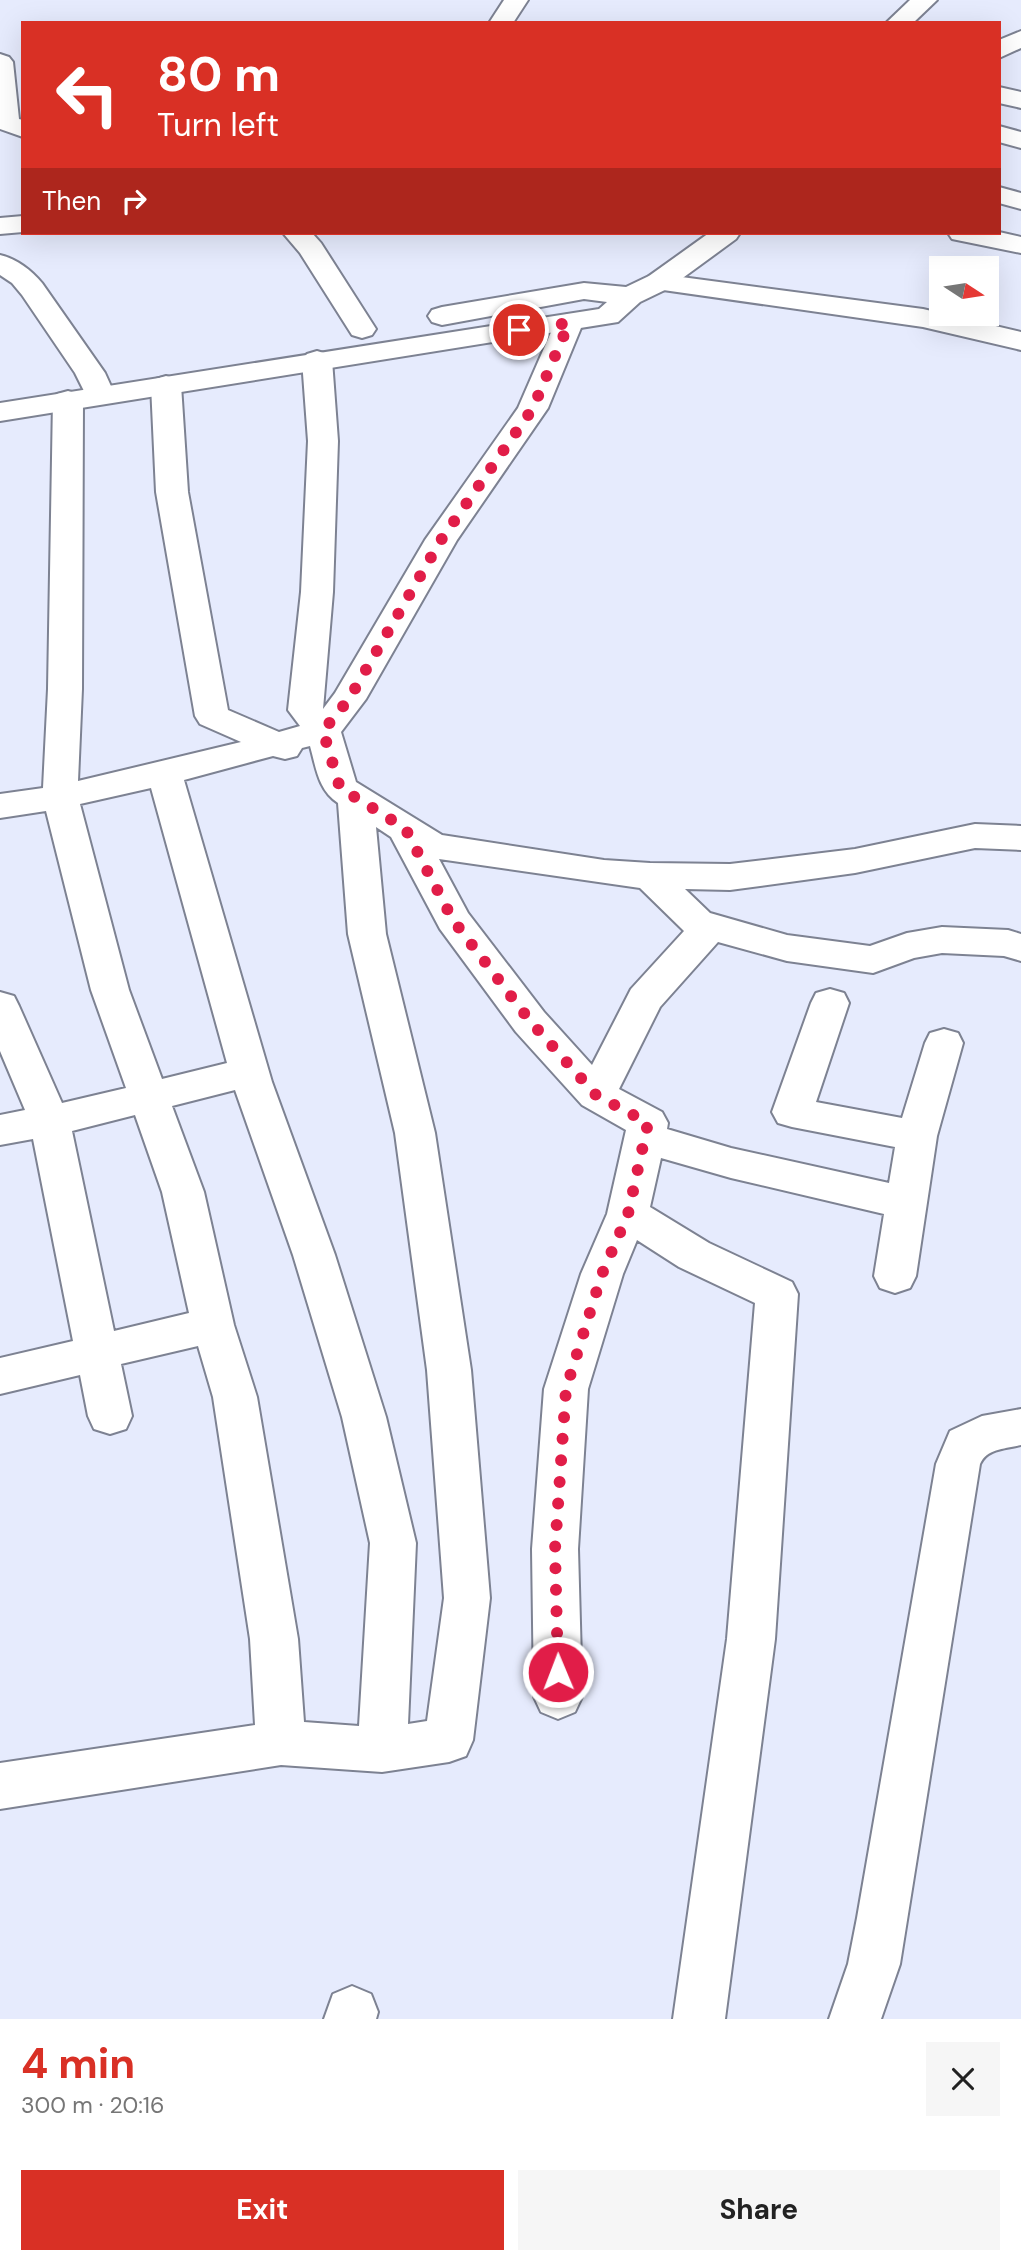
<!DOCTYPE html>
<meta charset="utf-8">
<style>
body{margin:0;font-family:"DM Sans",sans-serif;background:#f6f6f6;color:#222;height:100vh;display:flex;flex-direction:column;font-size:26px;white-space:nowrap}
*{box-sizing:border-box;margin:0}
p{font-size:23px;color:#767676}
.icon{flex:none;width:38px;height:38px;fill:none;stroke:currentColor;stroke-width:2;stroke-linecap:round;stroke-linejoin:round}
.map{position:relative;height:2019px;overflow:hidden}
.panel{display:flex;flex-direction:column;background:#fff;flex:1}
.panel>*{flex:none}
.banner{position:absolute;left:21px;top:21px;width:980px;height:214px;border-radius:0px;box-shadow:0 7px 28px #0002;background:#d93025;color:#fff;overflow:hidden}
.needle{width:46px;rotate:102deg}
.controls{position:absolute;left:929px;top:256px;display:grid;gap:14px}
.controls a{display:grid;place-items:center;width:70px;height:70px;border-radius:0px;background:#fff;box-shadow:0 7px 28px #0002;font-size:35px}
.pin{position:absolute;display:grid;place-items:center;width:60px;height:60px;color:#fff;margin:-30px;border:4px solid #fff;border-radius:50%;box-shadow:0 2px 7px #0007}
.me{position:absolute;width:77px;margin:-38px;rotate:359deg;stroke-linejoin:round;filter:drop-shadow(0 0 5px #0008)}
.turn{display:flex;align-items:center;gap:24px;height:147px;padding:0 21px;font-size:32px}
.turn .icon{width:91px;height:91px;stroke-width:2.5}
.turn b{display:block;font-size:49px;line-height:60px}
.then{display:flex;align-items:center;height:66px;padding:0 21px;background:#0003;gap:14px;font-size:26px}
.round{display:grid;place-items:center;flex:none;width:74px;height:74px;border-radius:0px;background:#f6f6f6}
.head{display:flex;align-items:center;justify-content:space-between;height:119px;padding:0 21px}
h1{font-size:42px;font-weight:700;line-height:52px;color:#d93025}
.action{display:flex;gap:14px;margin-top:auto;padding:14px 21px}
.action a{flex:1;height:80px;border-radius:0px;background:#d93025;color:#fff;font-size:28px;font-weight:700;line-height:80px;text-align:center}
.action a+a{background:#f6f6f6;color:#222}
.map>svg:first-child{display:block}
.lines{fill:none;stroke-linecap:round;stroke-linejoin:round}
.street-casing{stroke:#7d8292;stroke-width:4}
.secondary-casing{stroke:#7d8292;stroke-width:4}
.street{fill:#fff;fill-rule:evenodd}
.secondary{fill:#fff;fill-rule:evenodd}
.route{stroke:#e11d48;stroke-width:12;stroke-dasharray:0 21.6}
</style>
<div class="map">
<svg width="1021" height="2019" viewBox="0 0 1021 2019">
<rect width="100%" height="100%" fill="#e6ebfd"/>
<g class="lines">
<g class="street-casing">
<g id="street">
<path d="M504,0H528L513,23H489Z"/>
<path d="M910,0H937L913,23H886Z"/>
<path d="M0,54L9,57L13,62L19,119L23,120V137L0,129Z"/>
<path d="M999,87L1021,92V108L999,103Z"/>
<path d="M999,126L1021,132V148L999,142Z"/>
<path d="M999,187L1021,193V209L999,203Z"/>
<path d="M23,216V232L0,234V218Z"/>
<path d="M999,232L1021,237V253L952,239L948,233Z"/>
<path d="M283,233H312L321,243L376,329L372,335L362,338L352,335L300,253Z"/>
<path d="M0,255C17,259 31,270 42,283L105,373L115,395L111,401L100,404L89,401L75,373L22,295L12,283L0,275Z"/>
<path d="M659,274L923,309L1021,332V350L923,327L649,288L645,282L649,276Z"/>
<path d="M569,314L579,317L583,323L548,408L457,540L366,699L341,732L356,782L442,835L604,860L650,863L730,864L855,849L975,824L1021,826V850L975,848L855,873L730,890L685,889L710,913L787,935L870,946L907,933L942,927L1008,930L1021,934V961L1004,956L942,953L914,958L873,973L787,961L718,942L660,1007L619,1089L662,1112L668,1123L667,1129L731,1148L889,1183L895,1147L792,1127L778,1123L772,1112L811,1003L816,993L830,989L844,993L849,1003L816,1102L902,1118L925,1043L930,1033L944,1029L958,1033L963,1043L937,1136L916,1276L910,1288L895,1293L880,1288L874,1276L884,1214L731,1178L661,1158L650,1207L709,1243L792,1282L798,1294L775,1639L725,2019H673L727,1639L755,1303L679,1267L637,1240L623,1274L588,1389L578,1549L582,1697L575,1712L558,1719L541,1712L534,1697L532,1549L544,1389L581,1274L607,1214L626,1130L582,1105L516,1032L440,929L391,837L376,827L386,934L435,1133L471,1370L490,1598L473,1740L466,1756L449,1762L382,1772L281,1765L0,1809V1763L255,1725L250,1639L213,1397L198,1346L121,1364L132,1416L126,1429L110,1434L94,1429L88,1416L80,1375L0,1394V1358L73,1341L33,1139L0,1145V1115L25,1110L0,1051V992L14,996L19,1006L62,1103L126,1088L91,990L46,811L0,818V794L43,788L48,689L53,400L57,394L68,391L79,394L83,400L82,689L78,781L241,742L200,724L195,716L156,492L151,385L156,379L166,376L176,379L181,385L188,492L228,710L279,732L300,726L288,710L301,592L308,441L302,360L307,354L317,351L327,354L332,360L338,441L333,592L323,709L335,693L425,540L518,408L555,323L559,317ZM310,746C316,767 318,790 338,803L348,934L395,1133L427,1370L444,1598L427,1721L408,1724L416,1543L386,1417L335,1255L272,1082L184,780L273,756L285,759L297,756L302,748ZM151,788L227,1063L162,1079L129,990L80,804ZM439,859L640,888L684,931L631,989L592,1065L544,1012L468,913ZM235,1090L293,1255L342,1417L370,1543L359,1726L304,1722L298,1639L257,1397L234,1325L204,1192L172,1106ZM135,1115L162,1192L189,1313L114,1331L72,1131Z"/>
<path d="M1021,1409V1445C1006,1449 987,1448 980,1464L900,1964L881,2019H829L848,1964L857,1918L936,1464L950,1431L982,1416Z"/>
<path d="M352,1986L371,1994L378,2012L376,2019H324L333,1994Z"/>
</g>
</g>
<g class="secondary-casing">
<g id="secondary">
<path d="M1021,31V48L999,58V40Z"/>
<path d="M709,233H740L736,239L669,288L640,302L618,322L0,421V403L599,309L607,302L584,299L442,325L432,322L428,316L432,310L442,307L584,283L626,287L649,276Z"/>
</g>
</g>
<use href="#street" class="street"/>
<use href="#secondary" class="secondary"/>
</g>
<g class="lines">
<path class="route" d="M519,330L569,323L533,408L441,540L349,699L323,731L340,788L405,828L453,920L530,1021L596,1095L648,1123L628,1214L602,1274L566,1389L555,1549L558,1672"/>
</g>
</svg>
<div class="controls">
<a><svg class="needle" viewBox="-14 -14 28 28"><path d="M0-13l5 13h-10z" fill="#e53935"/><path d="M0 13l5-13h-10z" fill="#767676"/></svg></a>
</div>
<div class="pin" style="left:519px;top:330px;background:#d93025"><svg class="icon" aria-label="arrive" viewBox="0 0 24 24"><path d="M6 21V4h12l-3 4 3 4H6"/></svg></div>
<svg class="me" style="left:558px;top:1672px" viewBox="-20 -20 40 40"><circle r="17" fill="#e11d48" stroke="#fff" stroke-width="3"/><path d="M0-11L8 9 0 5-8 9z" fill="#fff"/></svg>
<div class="banner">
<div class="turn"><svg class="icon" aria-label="left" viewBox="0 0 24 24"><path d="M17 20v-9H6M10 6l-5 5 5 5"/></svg><div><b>80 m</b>Turn left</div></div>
<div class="then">Then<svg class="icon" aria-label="right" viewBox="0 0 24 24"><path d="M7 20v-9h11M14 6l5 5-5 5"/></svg></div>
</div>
</div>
<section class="panel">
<div class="head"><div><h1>4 min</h1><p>300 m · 20:16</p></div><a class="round"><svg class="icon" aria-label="close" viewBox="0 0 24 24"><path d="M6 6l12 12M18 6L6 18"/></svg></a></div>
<div class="action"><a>Exit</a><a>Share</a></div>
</section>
